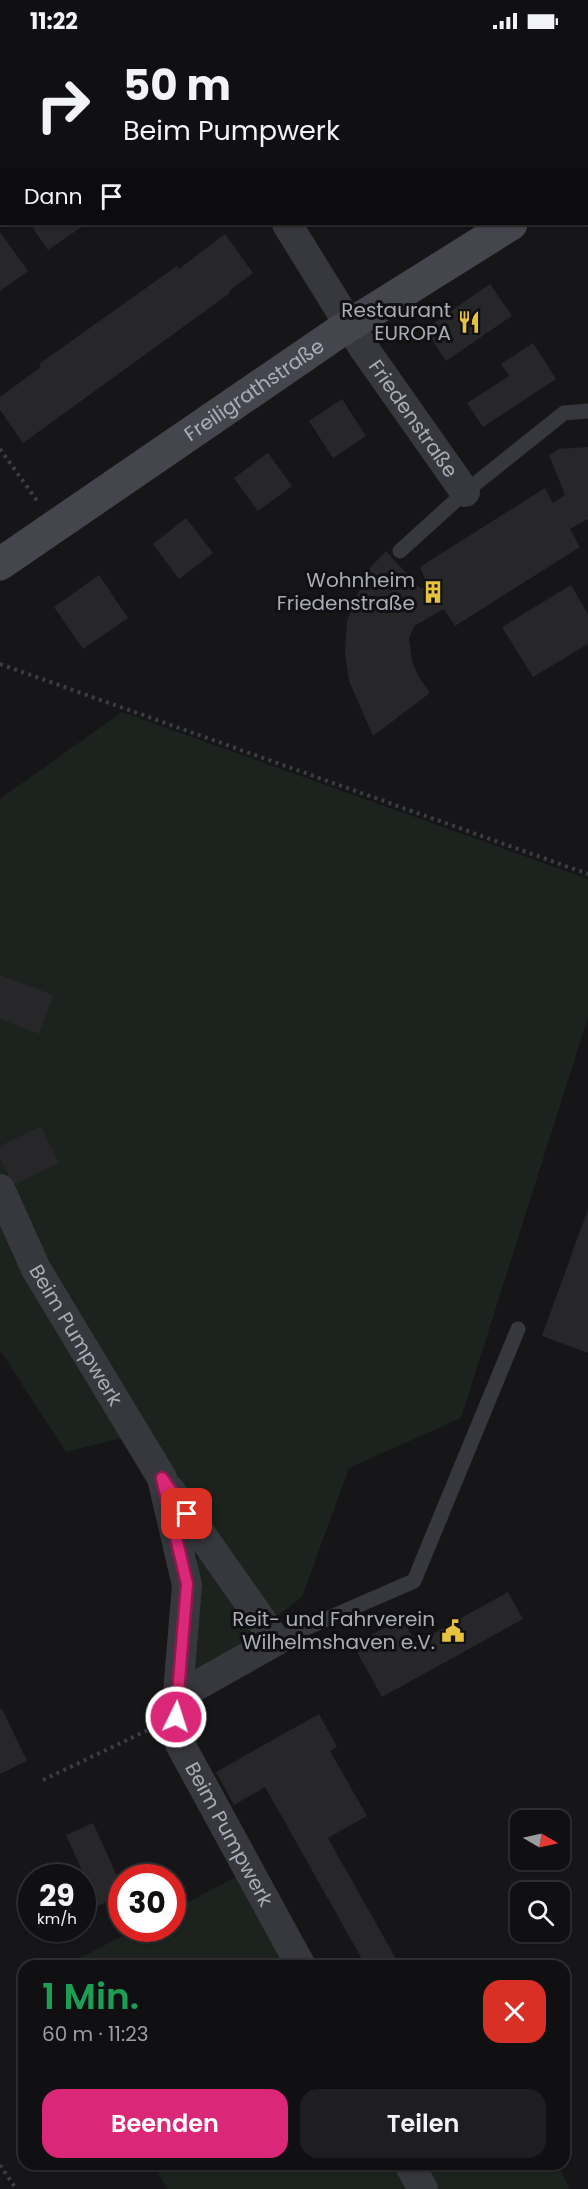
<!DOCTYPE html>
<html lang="de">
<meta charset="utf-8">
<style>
body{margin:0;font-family:Poppins,sans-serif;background:#1e1e20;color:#f1f3f6;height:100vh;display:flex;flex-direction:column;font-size:22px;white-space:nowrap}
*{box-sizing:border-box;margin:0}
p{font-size:20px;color:#9c9d9f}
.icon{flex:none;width:33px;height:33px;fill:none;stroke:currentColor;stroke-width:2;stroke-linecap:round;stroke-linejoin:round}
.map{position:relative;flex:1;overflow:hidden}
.side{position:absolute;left:18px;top:1918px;width:552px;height:210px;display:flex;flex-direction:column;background:#101012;border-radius:18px;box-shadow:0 2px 4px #0004,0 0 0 2px #303032}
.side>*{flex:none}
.guide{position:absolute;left:0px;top:0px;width:588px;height:183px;box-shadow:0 2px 4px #0004,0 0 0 2px #303032;background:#101012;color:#f1f3f6;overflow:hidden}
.needle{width:39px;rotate:99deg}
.controls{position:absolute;left:510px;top:1768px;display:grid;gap:12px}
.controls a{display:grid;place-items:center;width:60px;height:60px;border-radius:12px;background:#101012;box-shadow:0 2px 4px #0004,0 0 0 2px #303032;font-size:30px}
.speed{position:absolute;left:18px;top:1822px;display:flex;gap:12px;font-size:30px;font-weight:700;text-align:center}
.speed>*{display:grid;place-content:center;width:78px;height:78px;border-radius:50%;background:#101012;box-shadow:0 2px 4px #0004,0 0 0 2px #303032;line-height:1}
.speed small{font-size:15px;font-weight:400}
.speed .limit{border:9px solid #d22;background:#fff;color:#111}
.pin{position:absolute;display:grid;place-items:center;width:51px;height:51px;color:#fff;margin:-26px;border-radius:12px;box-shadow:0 3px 9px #0006}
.me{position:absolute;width:66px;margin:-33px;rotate:4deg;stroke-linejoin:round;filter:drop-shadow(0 0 4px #0008)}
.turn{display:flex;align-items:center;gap:21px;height:126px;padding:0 24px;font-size:27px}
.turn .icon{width:78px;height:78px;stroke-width:2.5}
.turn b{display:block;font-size:42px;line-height:51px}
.then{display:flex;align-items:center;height:57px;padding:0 24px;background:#0003;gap:12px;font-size:22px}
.round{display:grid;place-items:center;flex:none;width:63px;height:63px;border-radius:18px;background:#1e1e20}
.summary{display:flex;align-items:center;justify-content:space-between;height:102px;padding:0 24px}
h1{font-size:36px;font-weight:600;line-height:45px;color:#1e9e55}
.cta{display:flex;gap:12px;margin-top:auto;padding:12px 24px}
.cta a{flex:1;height:69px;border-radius:18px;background:#db2777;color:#fff;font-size:24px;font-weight:600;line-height:69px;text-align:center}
.cta a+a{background:#1e1e20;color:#f1f3f6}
.status{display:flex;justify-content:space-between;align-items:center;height:42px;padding:0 30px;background:#101012;direction:ltr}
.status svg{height:16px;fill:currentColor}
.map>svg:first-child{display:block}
.green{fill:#1c231e}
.building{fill:#272629}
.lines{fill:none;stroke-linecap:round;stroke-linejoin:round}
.path{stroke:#3d3e44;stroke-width:4;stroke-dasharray:3 4.5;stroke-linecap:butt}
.lane{stroke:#37383d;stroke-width:15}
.street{stroke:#37383d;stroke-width:30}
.secondary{stroke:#45464d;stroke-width:33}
.route-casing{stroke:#8e194d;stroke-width:15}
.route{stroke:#db2777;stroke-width:10}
.labels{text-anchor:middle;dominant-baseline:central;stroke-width:6;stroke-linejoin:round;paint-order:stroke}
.poi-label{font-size:20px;fill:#a9acb7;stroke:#111113;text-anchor:end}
.street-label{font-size:20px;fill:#a9acb7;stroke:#111113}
</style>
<div class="status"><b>11:22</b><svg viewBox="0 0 49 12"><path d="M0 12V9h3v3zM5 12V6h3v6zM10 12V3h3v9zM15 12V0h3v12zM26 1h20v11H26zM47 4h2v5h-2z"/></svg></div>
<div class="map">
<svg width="588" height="2147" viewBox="0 0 588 2147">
<rect width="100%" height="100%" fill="#161618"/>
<g class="green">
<path d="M122,670L588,837V975L461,1376L349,1426L302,1555L191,1640L198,1508L121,1396L66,1410L0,1308V757Z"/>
<path d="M238,1834L287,1924H64L136,1887H172L173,1868Z"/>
<path d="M153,2123H395L409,2147H168Z"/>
<path d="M423,2123H559L569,2147H436Z"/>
</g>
<g class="building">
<path d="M30,182H86L48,208Z"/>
<path d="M0,190L28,229L0,249Z"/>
<path d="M225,192L253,231L229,249L230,251L23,401L0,368V355L41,325L39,322L177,224L179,227Z"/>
<path d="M490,242L512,274L446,319L425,287Z"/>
<path d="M533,301L556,337L483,385L467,361L509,334L501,322Z"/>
<path d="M342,357L366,394L333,416L309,379Z"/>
<path d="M588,405V477L570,487L580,505L455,584L444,567L414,584L409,597L412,618L418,634L430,651L373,694L349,639L345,609L347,579L367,529L386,509L421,547L427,542L420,525L545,446L553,461L565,453L549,413L559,407Z"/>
<path d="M268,411L292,444L258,469L234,436Z"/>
<path d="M186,476L213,511L179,537L153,502Z"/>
<path d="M99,533L128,576L83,607L54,565Z"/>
<path d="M571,543L588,572V602L533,635L502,585Z"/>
<path d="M0,933L53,953L39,992L0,977Z"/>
<path d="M41,1084L59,1121L13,1143L0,1116V1104Z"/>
<path d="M588,1167V1311L542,1294Z"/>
<path d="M508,1550L523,1577L382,1655L353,1603L402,1576L416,1601Z"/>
<path d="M2,1667L27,1719L0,1732V1668Z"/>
<path d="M319,1672L337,1705L330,1709L367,1774L328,1796L400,1924H366L265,1745L234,1763L216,1730Z"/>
<path d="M93,1781L122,1845V1853L82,1871V1836H77L84,1833L66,1793Z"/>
<path d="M32,1857V1884L21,1861Z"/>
</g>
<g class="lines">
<g class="path">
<path d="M0,407L38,460"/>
<path d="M0,622L588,832"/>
<path d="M43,1738L148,1688"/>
<path d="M0,2123L16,2147"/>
</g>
<g class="lane">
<path d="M400,509L465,450L564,371L588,369"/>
<path d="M276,1599L414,1539L518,1287"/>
</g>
<g class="street">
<path d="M174,0L175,2"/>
<path id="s1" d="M287,182L363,305L465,450"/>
<path id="s2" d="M0,1147L36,1227L162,1436L187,1543L176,1675L180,1702L301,1924"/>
<path d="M170,1448L276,1599L178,1654"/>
<path d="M409,2122L423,2147"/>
</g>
<g class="secondary">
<path d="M586,134L588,133"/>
<path id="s3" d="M0,522L337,291L511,182"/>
</g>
</g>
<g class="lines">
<g class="route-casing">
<path id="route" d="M176,1675L187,1542L162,1436L187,1472"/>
</g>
<use href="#route" class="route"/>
</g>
<defs>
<g id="restaurant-bare" transform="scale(1.8)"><path d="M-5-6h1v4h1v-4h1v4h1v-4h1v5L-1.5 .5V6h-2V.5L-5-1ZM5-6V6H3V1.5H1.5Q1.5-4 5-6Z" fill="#e7c23f" stroke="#111113" stroke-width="2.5" paint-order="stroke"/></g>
<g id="building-bare" transform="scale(1.8)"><path d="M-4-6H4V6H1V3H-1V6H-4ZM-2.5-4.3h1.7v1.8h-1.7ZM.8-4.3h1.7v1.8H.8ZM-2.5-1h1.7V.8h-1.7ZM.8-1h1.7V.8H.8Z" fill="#e7c23f" stroke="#111113" stroke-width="2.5" paint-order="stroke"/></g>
<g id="civic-bare" transform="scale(1.8)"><path d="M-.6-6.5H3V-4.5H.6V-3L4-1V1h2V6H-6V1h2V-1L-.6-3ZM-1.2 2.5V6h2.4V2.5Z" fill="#e7c23f" stroke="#111113" stroke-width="2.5" paint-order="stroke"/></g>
</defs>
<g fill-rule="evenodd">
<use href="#restaurant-bare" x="469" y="280"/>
<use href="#building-bare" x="433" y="550"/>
<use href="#civic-bare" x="453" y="1589"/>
</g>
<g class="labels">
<g class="poi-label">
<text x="451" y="268">Restaurant<tspan x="451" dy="23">EUROPA</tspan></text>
<text x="415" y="538">Wohnheim<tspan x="415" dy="23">Friedenstraße</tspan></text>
<text x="435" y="1577">Reit- und Fahrverein<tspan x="435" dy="23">Wilhelmshaven e.V.</tspan></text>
</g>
<g class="street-label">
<text stroke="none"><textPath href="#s3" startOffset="308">Freiligrathstraße</textPath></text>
<text stroke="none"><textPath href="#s1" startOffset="232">Friedenstraße</textPath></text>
<text stroke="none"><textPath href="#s2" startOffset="165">Beim Pumpwerk</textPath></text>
<text stroke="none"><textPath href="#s2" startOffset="704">Beim Pumpwerk</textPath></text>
</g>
</g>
</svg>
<div class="controls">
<a><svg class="needle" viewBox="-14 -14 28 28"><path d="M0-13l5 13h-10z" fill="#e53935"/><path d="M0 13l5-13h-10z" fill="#9c9d9f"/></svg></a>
<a><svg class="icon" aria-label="search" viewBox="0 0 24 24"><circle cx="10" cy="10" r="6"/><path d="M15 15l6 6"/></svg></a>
</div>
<div class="speed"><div>29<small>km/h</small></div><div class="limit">30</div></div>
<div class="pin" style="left:187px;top:1472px;background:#d93025"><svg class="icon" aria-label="arrive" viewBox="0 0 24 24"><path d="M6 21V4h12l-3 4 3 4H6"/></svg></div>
<svg class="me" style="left:176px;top:1675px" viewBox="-20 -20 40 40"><circle r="17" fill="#db2777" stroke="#fff" stroke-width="3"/><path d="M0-11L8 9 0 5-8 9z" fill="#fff"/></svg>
<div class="guide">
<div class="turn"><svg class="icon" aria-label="right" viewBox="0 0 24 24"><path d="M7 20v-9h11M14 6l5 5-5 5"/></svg><div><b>50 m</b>Beim Pumpwerk</div></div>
<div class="then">Dann<svg class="icon" aria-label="arrive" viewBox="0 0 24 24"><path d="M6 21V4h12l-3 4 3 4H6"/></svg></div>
</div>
<section class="side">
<div class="summary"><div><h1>1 Min.</h1><p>60 m · 11:23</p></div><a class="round" style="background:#d93025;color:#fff"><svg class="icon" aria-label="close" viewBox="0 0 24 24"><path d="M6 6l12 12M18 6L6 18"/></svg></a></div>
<div class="cta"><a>Beenden</a><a>Teilen</a></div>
</section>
</div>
